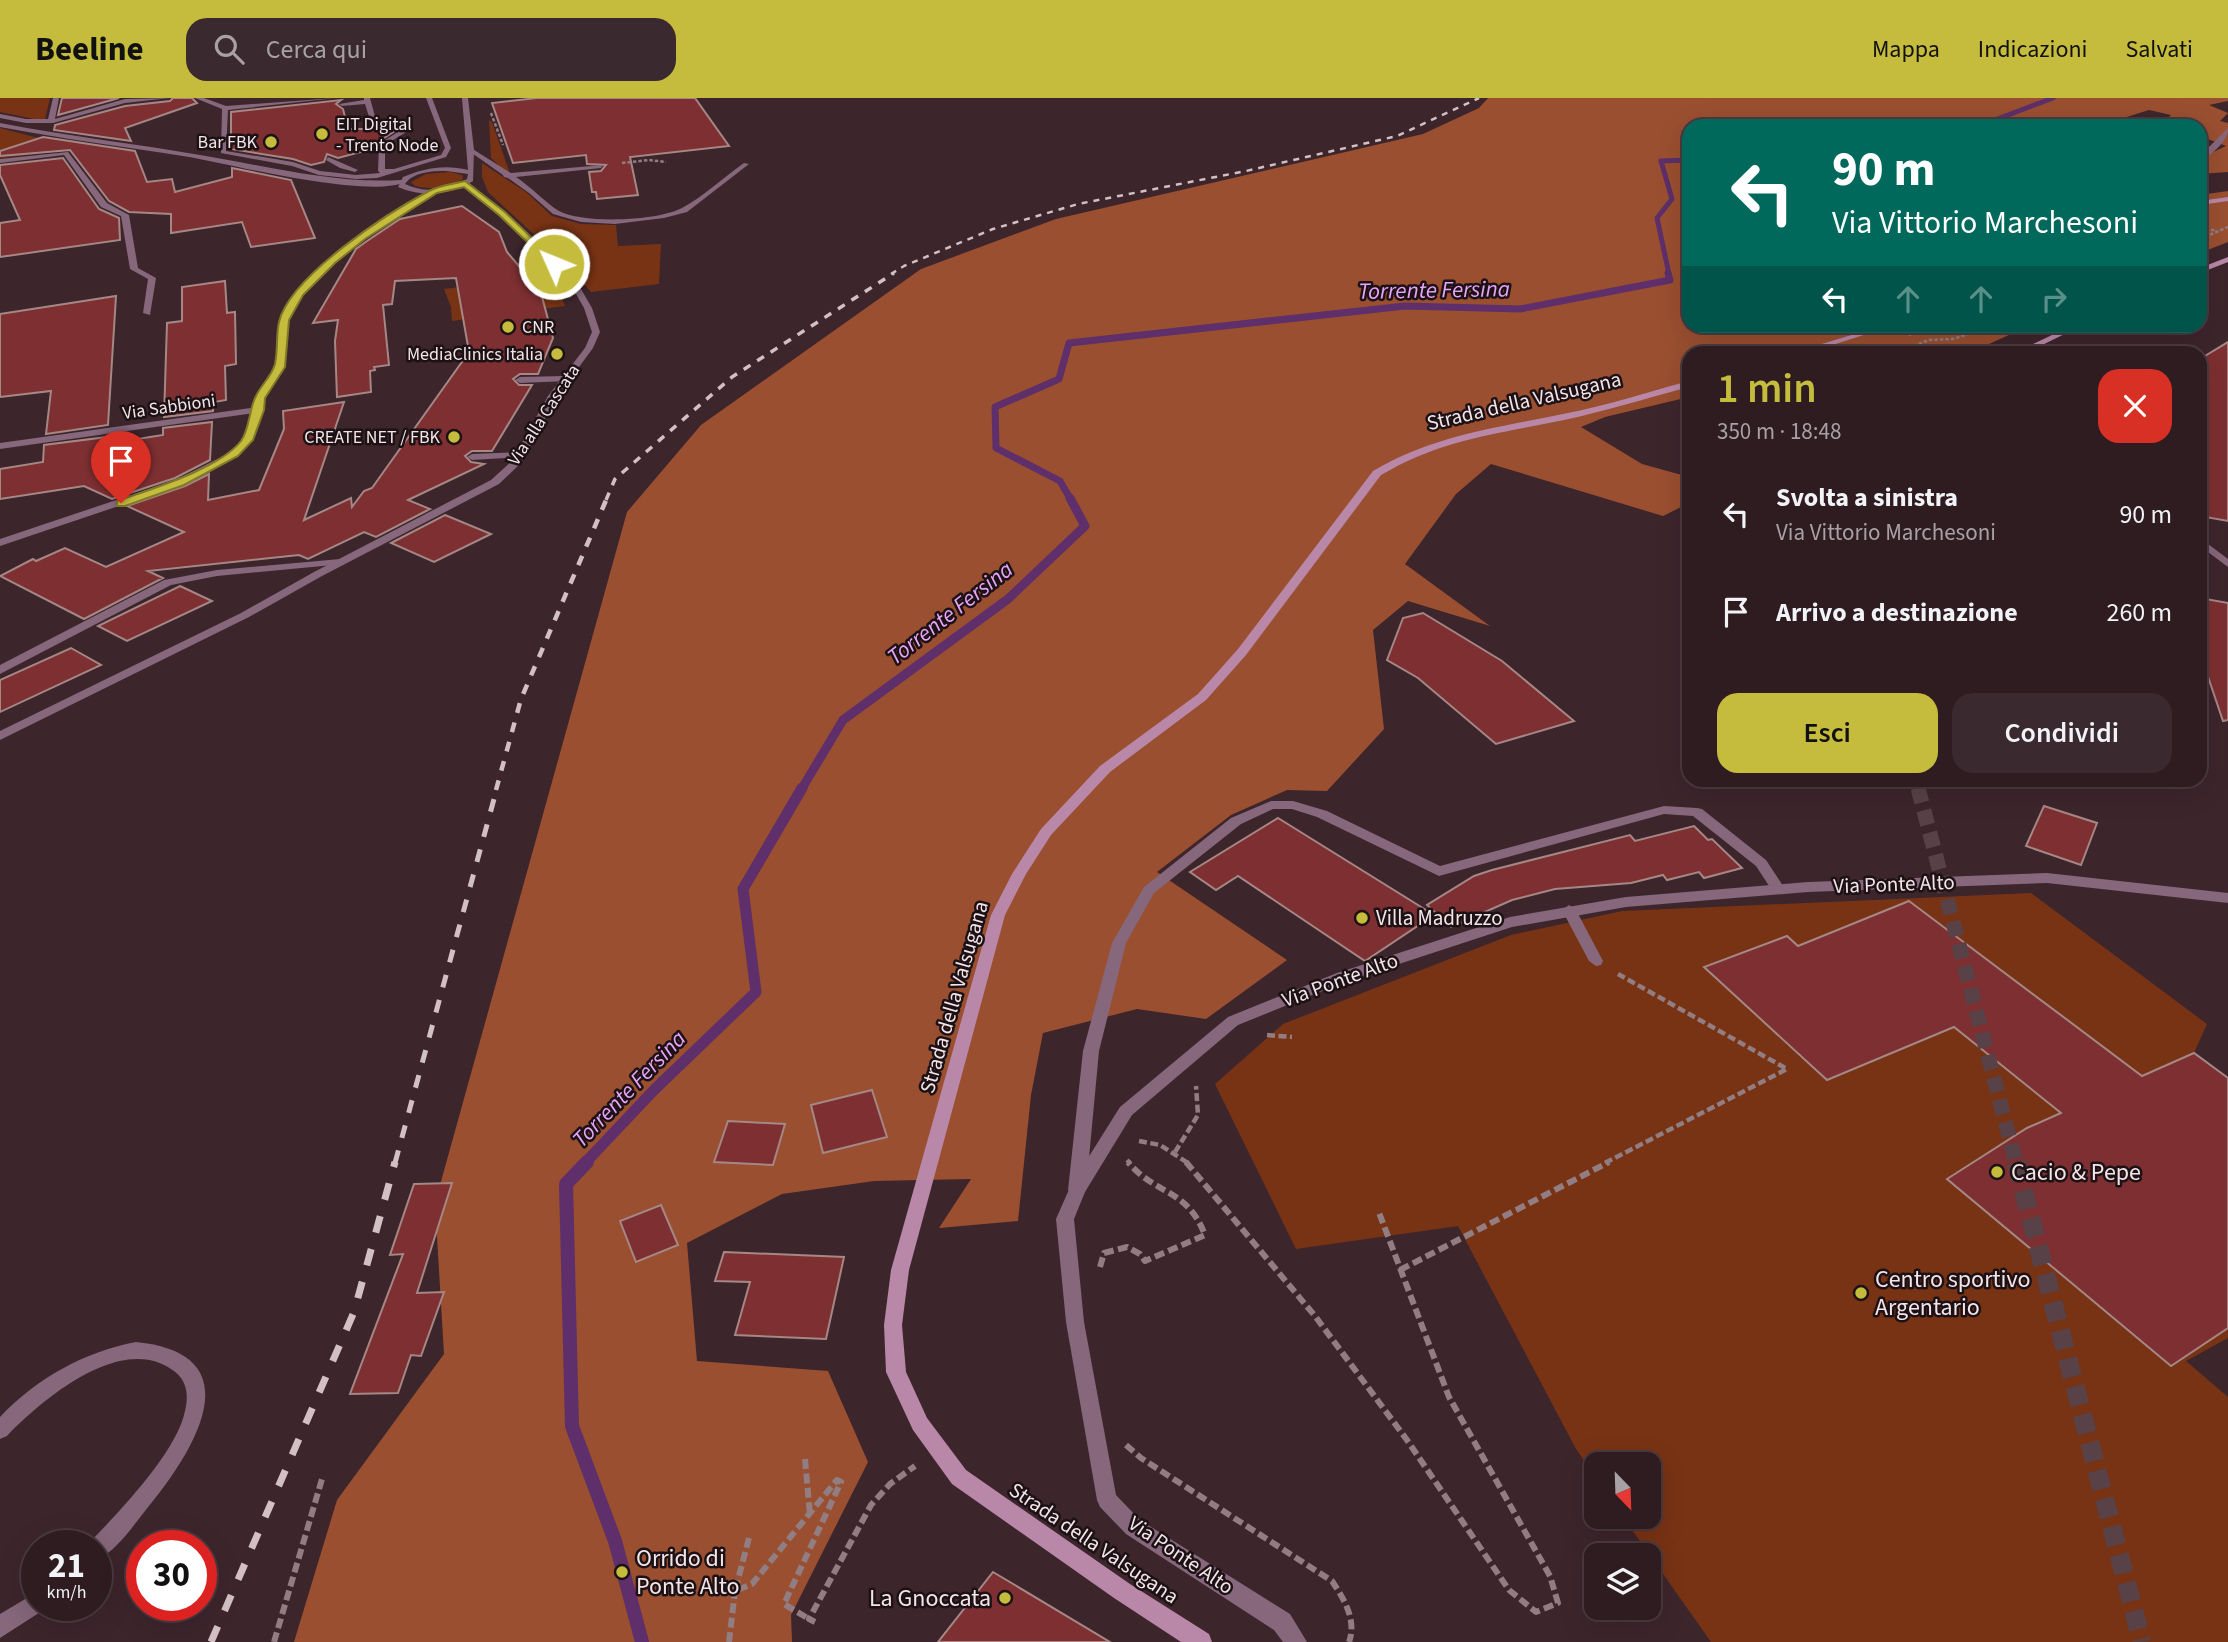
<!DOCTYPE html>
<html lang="it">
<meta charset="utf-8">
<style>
body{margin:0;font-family:"Source Sans 3",sans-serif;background:#3a292e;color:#f1f3f6;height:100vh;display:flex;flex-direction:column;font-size:26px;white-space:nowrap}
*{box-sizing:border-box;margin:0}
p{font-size:23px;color:#a7a1a5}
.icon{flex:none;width:38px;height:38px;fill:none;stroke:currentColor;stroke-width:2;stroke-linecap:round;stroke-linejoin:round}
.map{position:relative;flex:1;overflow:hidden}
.drawer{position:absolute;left:1682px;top:248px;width:525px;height:441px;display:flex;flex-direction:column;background:#2e1c21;border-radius:21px;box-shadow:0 7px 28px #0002,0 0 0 2px #493a3f}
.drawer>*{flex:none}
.banner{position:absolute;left:1682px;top:21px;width:525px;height:214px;border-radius:21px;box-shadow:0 7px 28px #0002,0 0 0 2px #493a3f;background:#00695c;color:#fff;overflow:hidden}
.needle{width:46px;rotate:157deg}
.tools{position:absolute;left:1584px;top:1354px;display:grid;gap:14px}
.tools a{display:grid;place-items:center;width:77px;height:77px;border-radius:14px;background:#2e1c21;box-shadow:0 7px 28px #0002,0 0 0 2px #493a3f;font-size:35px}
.speed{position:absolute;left:21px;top:1432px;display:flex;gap:14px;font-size:35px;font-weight:700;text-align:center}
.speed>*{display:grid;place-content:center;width:91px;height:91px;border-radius:50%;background:#2e1c21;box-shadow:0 7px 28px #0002,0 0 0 2px #493a3f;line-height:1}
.speed small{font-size:18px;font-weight:400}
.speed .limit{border:10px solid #d22;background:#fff;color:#111}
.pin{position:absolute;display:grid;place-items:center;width:60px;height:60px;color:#fff;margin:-72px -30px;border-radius:50% 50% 50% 0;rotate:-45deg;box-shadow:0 0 7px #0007}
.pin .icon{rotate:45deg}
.me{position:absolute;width:77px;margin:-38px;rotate:314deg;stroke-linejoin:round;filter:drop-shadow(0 0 5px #0008)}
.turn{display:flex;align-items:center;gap:24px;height:147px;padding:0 35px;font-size:32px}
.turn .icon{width:91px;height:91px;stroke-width:2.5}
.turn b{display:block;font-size:49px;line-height:60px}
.lanes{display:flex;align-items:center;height:66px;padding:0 35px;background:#0003;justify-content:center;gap:35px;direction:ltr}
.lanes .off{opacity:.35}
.round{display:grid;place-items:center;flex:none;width:74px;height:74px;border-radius:21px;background:#3a292e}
.summary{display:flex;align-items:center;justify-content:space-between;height:119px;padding:0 35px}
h1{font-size:42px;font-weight:600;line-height:52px;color:#c5bc3d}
.cta{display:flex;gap:14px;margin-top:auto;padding:14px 35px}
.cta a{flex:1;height:80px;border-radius:21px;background:#c5bc3d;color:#111;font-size:28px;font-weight:600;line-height:80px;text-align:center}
.cta a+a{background:#3a292e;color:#f1f3f6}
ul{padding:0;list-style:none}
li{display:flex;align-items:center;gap:21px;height:98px;padding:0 35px}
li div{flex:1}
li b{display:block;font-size:26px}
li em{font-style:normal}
header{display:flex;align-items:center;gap:42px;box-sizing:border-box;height:98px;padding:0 35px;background:#c5bc3d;color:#111}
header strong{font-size:33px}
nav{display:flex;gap:38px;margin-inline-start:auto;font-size:24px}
.search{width:490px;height:63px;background:#3a292e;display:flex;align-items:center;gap:18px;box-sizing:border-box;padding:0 24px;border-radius:21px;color:#a7a1a5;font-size:26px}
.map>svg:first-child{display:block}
.green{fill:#783314}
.forest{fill:#9a4f30}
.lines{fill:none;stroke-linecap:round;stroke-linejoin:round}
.stream-far4{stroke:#5e2f6a;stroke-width:5}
.stream-far3{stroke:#5e2f6a;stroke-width:7}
.stream-far2{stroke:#5e2f6a;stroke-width:9}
.stream-far1{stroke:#5e2f6a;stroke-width:11}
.stream{stroke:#5e2f6a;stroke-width:14}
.building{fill:#7d2f31;stroke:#a58785;stroke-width:2}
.secondary-tunnel-far2{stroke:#584248;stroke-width:11;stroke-dasharray:11 6;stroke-linecap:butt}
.secondary-tunnel-far1{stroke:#584248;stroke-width:15;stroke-dasharray:15 8;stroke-linecap:butt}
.secondary-tunnel{stroke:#584248;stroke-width:19;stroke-dasharray:19 10;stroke-linecap:butt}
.path-far2{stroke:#917d82;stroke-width:2.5;stroke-dasharray:3.5 2;stroke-linecap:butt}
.path-far1{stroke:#917d82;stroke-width:4.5;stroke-dasharray:8 3.5;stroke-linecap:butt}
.path{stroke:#917d82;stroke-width:6;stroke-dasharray:10 4.5;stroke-linecap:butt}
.service{fill:#86677c;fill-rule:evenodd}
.minor{fill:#86677c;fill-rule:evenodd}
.tertiary{fill:#86677c;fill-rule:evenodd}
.secondary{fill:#b988a8;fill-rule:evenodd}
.rail-far4{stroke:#d2c0c5;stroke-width:2.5;stroke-dasharray:6 6;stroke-linecap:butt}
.rail-far3{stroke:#d2c0c5;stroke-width:3.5;stroke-dasharray:8 8;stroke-linecap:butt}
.rail-far2{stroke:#d2c0c5;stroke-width:4.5;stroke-dasharray:10 10;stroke-linecap:butt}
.rail-far1{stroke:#d2c0c5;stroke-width:5;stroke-dasharray:13 13;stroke-linecap:butt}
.rail{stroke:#d2c0c5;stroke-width:7;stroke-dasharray:17 17;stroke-linecap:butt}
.route{fill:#c5bc3d;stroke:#807a28;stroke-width:2}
.poi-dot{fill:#c5bc3d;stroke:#1c1215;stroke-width:2.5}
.labels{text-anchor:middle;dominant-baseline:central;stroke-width:5;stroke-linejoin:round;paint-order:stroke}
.far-poi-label{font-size:18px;fill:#f4e4e8;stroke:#1c1215;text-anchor:end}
.far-street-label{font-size:18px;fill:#f4e4e8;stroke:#1c1215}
.street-label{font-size:21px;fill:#f4e4e8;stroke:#1c1215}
.poi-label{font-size:21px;fill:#f4e4e8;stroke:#1c1215;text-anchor:start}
.water-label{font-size:23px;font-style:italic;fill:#e8a4fb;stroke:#1c1215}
.near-poi-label{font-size:24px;fill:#f4e4e8;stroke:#1c1215;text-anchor:start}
</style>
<header>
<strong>Beeline</strong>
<div class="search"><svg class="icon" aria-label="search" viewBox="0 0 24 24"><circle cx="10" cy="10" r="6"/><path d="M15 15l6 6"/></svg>Cerca qui</div>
<nav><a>Mappa</a><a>Indicazioni</a><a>Salvati</a></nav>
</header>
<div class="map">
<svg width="2228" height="1544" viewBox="0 0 2228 1544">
<rect width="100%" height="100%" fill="#3d252c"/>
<g class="green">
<path d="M0,0H50L45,21L39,22L0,14Z"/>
<path d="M489,22L492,24L509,73H505L491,60Z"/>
<path d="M0,30L80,51L0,60Z"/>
<path d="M482,65L526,94L552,118L581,126L616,127L618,148L661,146L659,186L591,194L571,171L488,94L482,79Z"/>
<path d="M450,74L462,77L463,81C449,90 431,92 415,88L411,84L426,76Z"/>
<path d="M546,178L559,192L565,208L452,223L451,209L444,191Z"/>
<path d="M2031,795L2207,926L2194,955L2228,980V1240L2186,1263L2228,1299V1544H1711L1623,1419H1648V1367H1596V1380L1576,1351L1458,1128L1296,1151L1215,986L1283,926L1511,837L1622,813Z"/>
</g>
<g class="forest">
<path d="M1488,0H2228V3L2209,7L2228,15L2220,23L2228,25V74L2200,76V60L2226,48L2200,38V28H2160L2171,17L2149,12L2098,28H1689V228H2029L1969,255L1689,256V299L1605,319L1581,329L1642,366L1689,379V405L1663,418L1491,366L1456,396L1405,466L1490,528L1408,503L1373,532L1384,631L1327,693L1287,692L1231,717L1157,774L1287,862L1206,921L1137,911L1043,935L1031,997L1018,1123L939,1130L971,1081L874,1083L782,1096L687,1145L697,1263L828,1273L868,1364L791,1517L792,1544H294L337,1402L444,1256L435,1105L627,414L701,327L921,171L1056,121L1423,36L1479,10Z"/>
<path d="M2228,93V144L2200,155V97Z"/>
</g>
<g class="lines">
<g class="stream-far4">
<path d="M1979,28L2053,0"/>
<path d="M1669,176L1657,120L1672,101L1661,63L1689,62"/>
</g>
<path class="stream-far3" d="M1071,402L1060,383L996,350L995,309L1059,281L1069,245L1405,208L1520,211L1670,182L1668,175"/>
<path class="stream-far2" d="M801,692L843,622L1008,501L1085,428L1070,400"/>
<path class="stream-far1" d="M585,1065L654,992L756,894L743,791L802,690"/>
<path class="stream" d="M587,1064L566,1086L572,1328L615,1443L642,1544"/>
</g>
<g class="building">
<path d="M62,0H119L58,17Z"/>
<path d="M173,0H192L197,5L125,30L131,43L54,32L55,27L125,8L170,3Z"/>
<path d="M537,0H695L729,48L630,59L638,97L597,101L596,94H592L589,74L601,73L606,67L587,66L586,57L513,65L492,5Z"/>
<path d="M341,2L336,6L343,11L348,31H398L378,44L376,50L338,60L327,56L324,64L311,67L293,61L231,51V14Z"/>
<path d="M43,39L135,53L147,84L172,81L175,94L232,79V70L291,82L315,140L251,149L242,124L171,135V116L129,114L109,103L70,52L0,58V53Z"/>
<path d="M63,60L99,111L119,120L120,142L0,159V125L20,122L0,77V67Z"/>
<path d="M462,108L499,134L507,154L530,181L537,180L553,240L538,276H520L513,281L519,287H532L492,353H472L465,358L471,364L484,366L408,402L430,411L376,439L364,434L308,461L299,457L148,473L163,480L84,521L0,478L33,461L36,463L65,450L106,469L184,434L127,408L185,388L209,376L208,402L259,392L284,331L283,313L344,304L304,422L351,400L352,409L364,393L372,390L469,254L456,180L395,183L392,206L383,207L389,267L374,269L375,272L370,273L371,294L337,299L335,243L338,222L313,225L356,151L367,143L400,121Z"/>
<path d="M225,183L227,215L235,214L236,266L225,268L226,302L214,304L213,313L164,319L167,225L182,223V189Z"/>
<path d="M116,198L108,327L46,336L51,293L0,299V216Z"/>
<path d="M2228,244V423L2200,418V261Z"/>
<path d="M212,324L210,362L175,380L112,401L84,388L0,401V371L43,364L44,347L107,339L106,346L163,337V330Z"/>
<path d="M445,417L491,436L434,464L391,445Z"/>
<path d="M180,488L212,503L127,543L98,528Z"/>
<path d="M2200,500L2228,505V622L2223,623L2200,555Z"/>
<path d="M1423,515L1502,563L1574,623L1496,646L1418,580L1387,562L1403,520Z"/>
<path d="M71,550L101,567L0,614V582Z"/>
<path d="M2044,708L2097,725L2081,767L2026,748Z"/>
<path d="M1278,720L1434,817L1365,863L1238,778L1216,792L1190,774Z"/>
<path d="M1694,728L1708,742L1712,741L1742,770L1704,780L1699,774L1667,782L1663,777L1631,785L1555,791L1512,802L1451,829L1427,807L1474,778L1492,772L1630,737L1635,743Z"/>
<path d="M1909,803L2142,978L2194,955L2228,980V1230L2171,1268L1947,1081L2027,1030L2061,1015L1954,929L1827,982L1704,869L1787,838L1798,848Z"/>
<path d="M872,992L887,1039L823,1055L811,1007Z"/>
<path d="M728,1023L785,1026L773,1067L714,1064Z"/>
<path d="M452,1085L417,1195L444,1194L421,1258L411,1257L398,1295L350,1296L403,1156L390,1157L414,1086Z"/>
<path d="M661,1107L678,1147L636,1164L620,1123Z"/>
<path d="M724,1154L844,1159L826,1241L735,1237L750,1184L715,1183Z"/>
<path d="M993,1474L1110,1544H938Z"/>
</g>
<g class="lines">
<path class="secondary-tunnel-far2" d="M1916,682L1919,692"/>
<path class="secondary-tunnel-far1" d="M1918,690L2016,1065"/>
<path class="secondary-tunnel" d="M2016,1064L2142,1544"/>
<g class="path-far2">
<path d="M491,15L503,47"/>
<path d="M622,65L649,62L666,64"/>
<path d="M2200,132H2216"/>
<path d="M2200,141L2228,129"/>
<path d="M1909,237L1929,228"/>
<path d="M1893,256L1929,242L1953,241L1992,228"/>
</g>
<g class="path-far1">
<path d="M1267,937L1292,939"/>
<path d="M1139,1043L1160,1047L1188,1065"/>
<path d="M1175,1054L1198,1017L1196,988"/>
<path d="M1127,1062L1130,1065"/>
<path d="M1605,1065L1787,971L1618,876"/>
</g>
<g class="path">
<path d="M1186,1064L1315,1218L1407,1342L1509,1492L1536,1514L1558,1505L1550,1478L1449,1299L1378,1112"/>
<path d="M1100,1169L1104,1155L1127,1149L1140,1156L1145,1163L1205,1137C1187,1090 1155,1097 1128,1064"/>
<path d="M1400,1172L1609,1064"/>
<path d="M1126,1347L1141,1360L1332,1483C1344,1501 1357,1522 1349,1544"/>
<path d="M805,1361L810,1417"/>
<path d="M749,1440L735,1493L752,1486L837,1382L841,1384L784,1506L809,1521"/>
<path d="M815,1524L809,1521L871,1407L890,1386L915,1368"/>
<path d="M274,1544L322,1381"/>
<path d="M729,1544L735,1493"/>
</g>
<g class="service">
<path d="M53,0H59L55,21L125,1L170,0L125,5L53,25H26L0,20V16L26,21H48Z"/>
<path d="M195,0H204L226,8L336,0L228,12L226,53L293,64L320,73L356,77L380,75L378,73L379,46L401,32L399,27L371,25L365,6L342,8L339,6L364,2V0H370L376,22L403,24L408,33L385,47V71H394L441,57L445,50L426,0H432L451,50L446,59L377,80L356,81L319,77L292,68L221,55L222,11Z"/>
<path d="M2228,30C2228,44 2211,57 2200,63V58Z"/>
<path d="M471,50L511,75L603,67L601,70L516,79C530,88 547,106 559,113C583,126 658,123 682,110C704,98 724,79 744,65L749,66L687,114L664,120L615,126L581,124L553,116L529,95L508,80L504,79L503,77L469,53Z"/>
<path d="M68,54L107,105L129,117L138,170L156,180L150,217L143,215L148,181L130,171L121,118L101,109L64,57L0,65V61Z"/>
<path d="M328,59L358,72L355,74L340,70L326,62Z"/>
<path d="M565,278L570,281L568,283L520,285L515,282L520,279Z"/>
<path d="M258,309L263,312L261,314L0,351V345Z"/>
<path d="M521,354L524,355V359L472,362L467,359L472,356Z"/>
<path d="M2200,440L2228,461V469L2200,448Z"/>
<path d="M340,461L345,464L344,466L217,478L171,487L0,576V567L164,482L217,472Z"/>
<path d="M1271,703H1293L1327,713L1440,768L1664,708L1697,710L1702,711L1766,762L1785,791L1783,794H1773L1756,768L1693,718L1664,716L1439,778L1317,719L1292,711H1273L1241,726L1154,795L1126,845L1099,953L1086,1092L1083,1097L1077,1099L1071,1097L1068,1092L1083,953L1112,845L1144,789L1231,720Z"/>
<path d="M1569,807L1576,812L1603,863L1601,867L1596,868L1589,863L1562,812Z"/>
</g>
<g class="minor">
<path d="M0,25C68,38 137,46 206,58C271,69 334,86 401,82L405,84C369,101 233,67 189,59C126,49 63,41 0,29Z"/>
<path d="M462,84H468L505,114L574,179L592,210L600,234L593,250L557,299L521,365L499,386L322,478L249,519L0,642V633L241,515L314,474L491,382L512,363L548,298L585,250L592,234L584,210L568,182L499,118L462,88Z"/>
<path d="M431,91L438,93L365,141L335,165L302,196L288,222L284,269L264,300L263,312L252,342L237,358L184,386L0,448V441L176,382L231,354L243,341L253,312L254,300L276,269L280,222L296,193L329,161L359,137Z"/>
<path d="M2047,775L2228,795V805L2047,785L1808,794L1626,809L1512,829L1347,883L1238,927L1132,1017L1085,1094L1074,1121L1084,1224L1116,1397L1140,1422L1290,1516L1307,1544H1283L1274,1532L1126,1436L1100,1409L1097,1402L1066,1224L1056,1121L1071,1087L1120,1009L1228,919L1337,875L1510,819L1626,799L1808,784Z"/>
<path d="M136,1244C258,1256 191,1358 145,1413C132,1429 116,1454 96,1462V1447H88L89,1445C118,1415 177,1354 185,1313C189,1296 187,1281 171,1271C119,1236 42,1302 7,1338L0,1341V1319C37,1280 84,1254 136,1244Z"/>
<path d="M37,1494V1507H47L45,1511L0,1540V1516Z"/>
</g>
<path class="tertiary" d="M462,0H468L474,52L473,83C450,97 423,100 398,89L403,79C424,70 445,66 468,72ZM446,73L468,76L467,81C448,92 425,96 405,86C413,74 432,73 446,73Z"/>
<g class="secondary">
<path d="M2228,99V103L2200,107V103Z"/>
<path d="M2228,159V164L2200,175V170Z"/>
<path d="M1881,228H1892L1804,256H1789Z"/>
<path d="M2071,228H2081L2024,256H2012Z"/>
<path d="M1689,283V289C1647,300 1606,313 1564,322C1496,336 1442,341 1381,377L1246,557L1206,602L1110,674L1051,737L1026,776L1005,817L909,1172L902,1227L906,1274L927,1320L966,1372L1130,1486L1209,1536L1212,1544H1181L1114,1500L952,1386L913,1332L886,1274L884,1227L891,1172L991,817L1012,776L1041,731L1100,668L1198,596L1238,551L1373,373C1435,337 1495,330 1563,316C1606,308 1647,294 1689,283Z"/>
</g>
<path class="rail-far4" d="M891,176L904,168L993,131L1078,106L1246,73L1397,38L1479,0"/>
<path class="rail-far3" d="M606,402L615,381L732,279L894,175"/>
<path class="rail-far2" d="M496,692L521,601L607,400"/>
<path class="rail-far1" d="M395,1065L497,690"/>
<path class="rail" d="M211,1544L354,1214L395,1064"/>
</g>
<path class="route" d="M465,83L505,114L557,164V167H551L499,117L464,89L437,95L365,141L335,165L303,197L289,222L285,269L265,300L264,312L253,342L238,358L184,387L125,408H117V403C151,391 219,371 241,343C250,330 249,311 256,298C261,287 272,278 275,266C278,252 276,237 279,224C290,178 389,114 429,93C440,87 454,86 465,83Z"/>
<g class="poi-dot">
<circle cx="322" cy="36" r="7"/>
<circle cx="271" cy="44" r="7"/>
<circle cx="508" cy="229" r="7"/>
<circle cx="557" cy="256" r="7"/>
<circle cx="454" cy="339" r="7"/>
<circle cx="1362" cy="820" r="7"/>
<circle cx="1997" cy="1074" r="7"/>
<circle cx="1861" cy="1195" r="7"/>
<circle cx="622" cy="1474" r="7"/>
<circle cx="1005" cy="1500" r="7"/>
</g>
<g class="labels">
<g class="far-poi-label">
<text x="336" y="26" text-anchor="start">EIT Digital<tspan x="336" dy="21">- Trento Node</tspan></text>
<text x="257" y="44">Bar FBK</text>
<text x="522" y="229" text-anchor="start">CNR</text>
<text x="543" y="256">MediaClinics Italia</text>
<text x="440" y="339">CREATE NET / FBK</text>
</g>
<g class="far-street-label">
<text transform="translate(169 309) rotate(-8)">Via Sabbioni</text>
<text transform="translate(544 317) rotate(-57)">Via alla Cascata</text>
</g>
<g class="street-label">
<text transform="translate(1524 303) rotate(-13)">Strada della Valsugana</text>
<text transform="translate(1894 786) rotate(-2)">Via Ponte Alto</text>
<text transform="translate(1340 882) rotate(-20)">Via Ponte Alto</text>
<text transform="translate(954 899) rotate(-74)">Strada della Valsugana</text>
<text transform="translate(1094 1445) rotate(34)">Strada della Valsugana</text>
<text transform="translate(1181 1457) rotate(34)">Via Ponte Alto</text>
</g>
<g class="poi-label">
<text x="1376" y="820">Villa Madruzzo</text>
</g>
<g class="water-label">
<text transform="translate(1434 192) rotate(-1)">Torrente Fersina</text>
<text transform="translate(950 515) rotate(-38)">Torrente Fersina</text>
<text transform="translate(629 991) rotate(-46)">Torrente Fersina</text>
</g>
<g class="near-poi-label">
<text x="2011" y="1074">Cacio &amp; Pepe</text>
<text x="1875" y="1181">Centro sportivo<tspan x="1875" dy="28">Argentario</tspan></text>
<text x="636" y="1460">Orrido di<tspan x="636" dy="28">Ponte Alto</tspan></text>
<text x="991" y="1500" text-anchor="end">La Gnoccata</text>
</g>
</g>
</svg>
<div class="tools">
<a><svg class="needle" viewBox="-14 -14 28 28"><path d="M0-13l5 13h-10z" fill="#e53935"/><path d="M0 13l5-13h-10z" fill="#a7a1a5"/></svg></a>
<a><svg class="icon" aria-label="layers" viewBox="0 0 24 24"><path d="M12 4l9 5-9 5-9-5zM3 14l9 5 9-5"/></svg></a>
</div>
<div class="speed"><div>21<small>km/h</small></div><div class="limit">30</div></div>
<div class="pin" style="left:121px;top:405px;background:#d93025"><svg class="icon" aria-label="arrive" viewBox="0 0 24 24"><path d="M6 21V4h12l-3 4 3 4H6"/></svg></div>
<svg class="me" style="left:554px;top:166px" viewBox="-20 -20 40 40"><circle r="17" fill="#c5bc3d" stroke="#fff" stroke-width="3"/><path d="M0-11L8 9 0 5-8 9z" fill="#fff"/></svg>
<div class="banner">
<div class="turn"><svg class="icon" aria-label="left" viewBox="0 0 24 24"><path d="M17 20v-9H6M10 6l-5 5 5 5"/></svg><div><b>90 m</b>Via Vittorio Marchesoni</div></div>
<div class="lanes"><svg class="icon" aria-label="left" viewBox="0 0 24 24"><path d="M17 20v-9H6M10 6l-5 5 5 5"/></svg><svg class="icon off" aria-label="ahead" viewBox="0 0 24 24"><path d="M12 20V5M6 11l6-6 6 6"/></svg><svg class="icon off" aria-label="ahead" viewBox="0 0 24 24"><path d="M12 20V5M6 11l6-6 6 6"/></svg><svg class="icon off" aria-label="right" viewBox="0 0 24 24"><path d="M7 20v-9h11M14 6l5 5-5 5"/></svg></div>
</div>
<section class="drawer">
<div class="summary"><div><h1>1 min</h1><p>350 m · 18:48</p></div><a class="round" style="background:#d93025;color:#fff"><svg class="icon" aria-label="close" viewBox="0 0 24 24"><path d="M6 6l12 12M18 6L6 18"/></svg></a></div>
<ul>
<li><svg class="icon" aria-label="left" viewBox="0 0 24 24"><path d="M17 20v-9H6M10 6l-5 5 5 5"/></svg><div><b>Svolta a sinistra</b><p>Via Vittorio Marchesoni</p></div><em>90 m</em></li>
<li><svg class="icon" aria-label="arrive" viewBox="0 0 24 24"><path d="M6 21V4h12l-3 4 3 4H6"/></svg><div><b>Arrivo a destinazione</b></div><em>260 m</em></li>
</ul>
<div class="cta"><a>Esci</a><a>Condividi</a></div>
</section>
</div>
